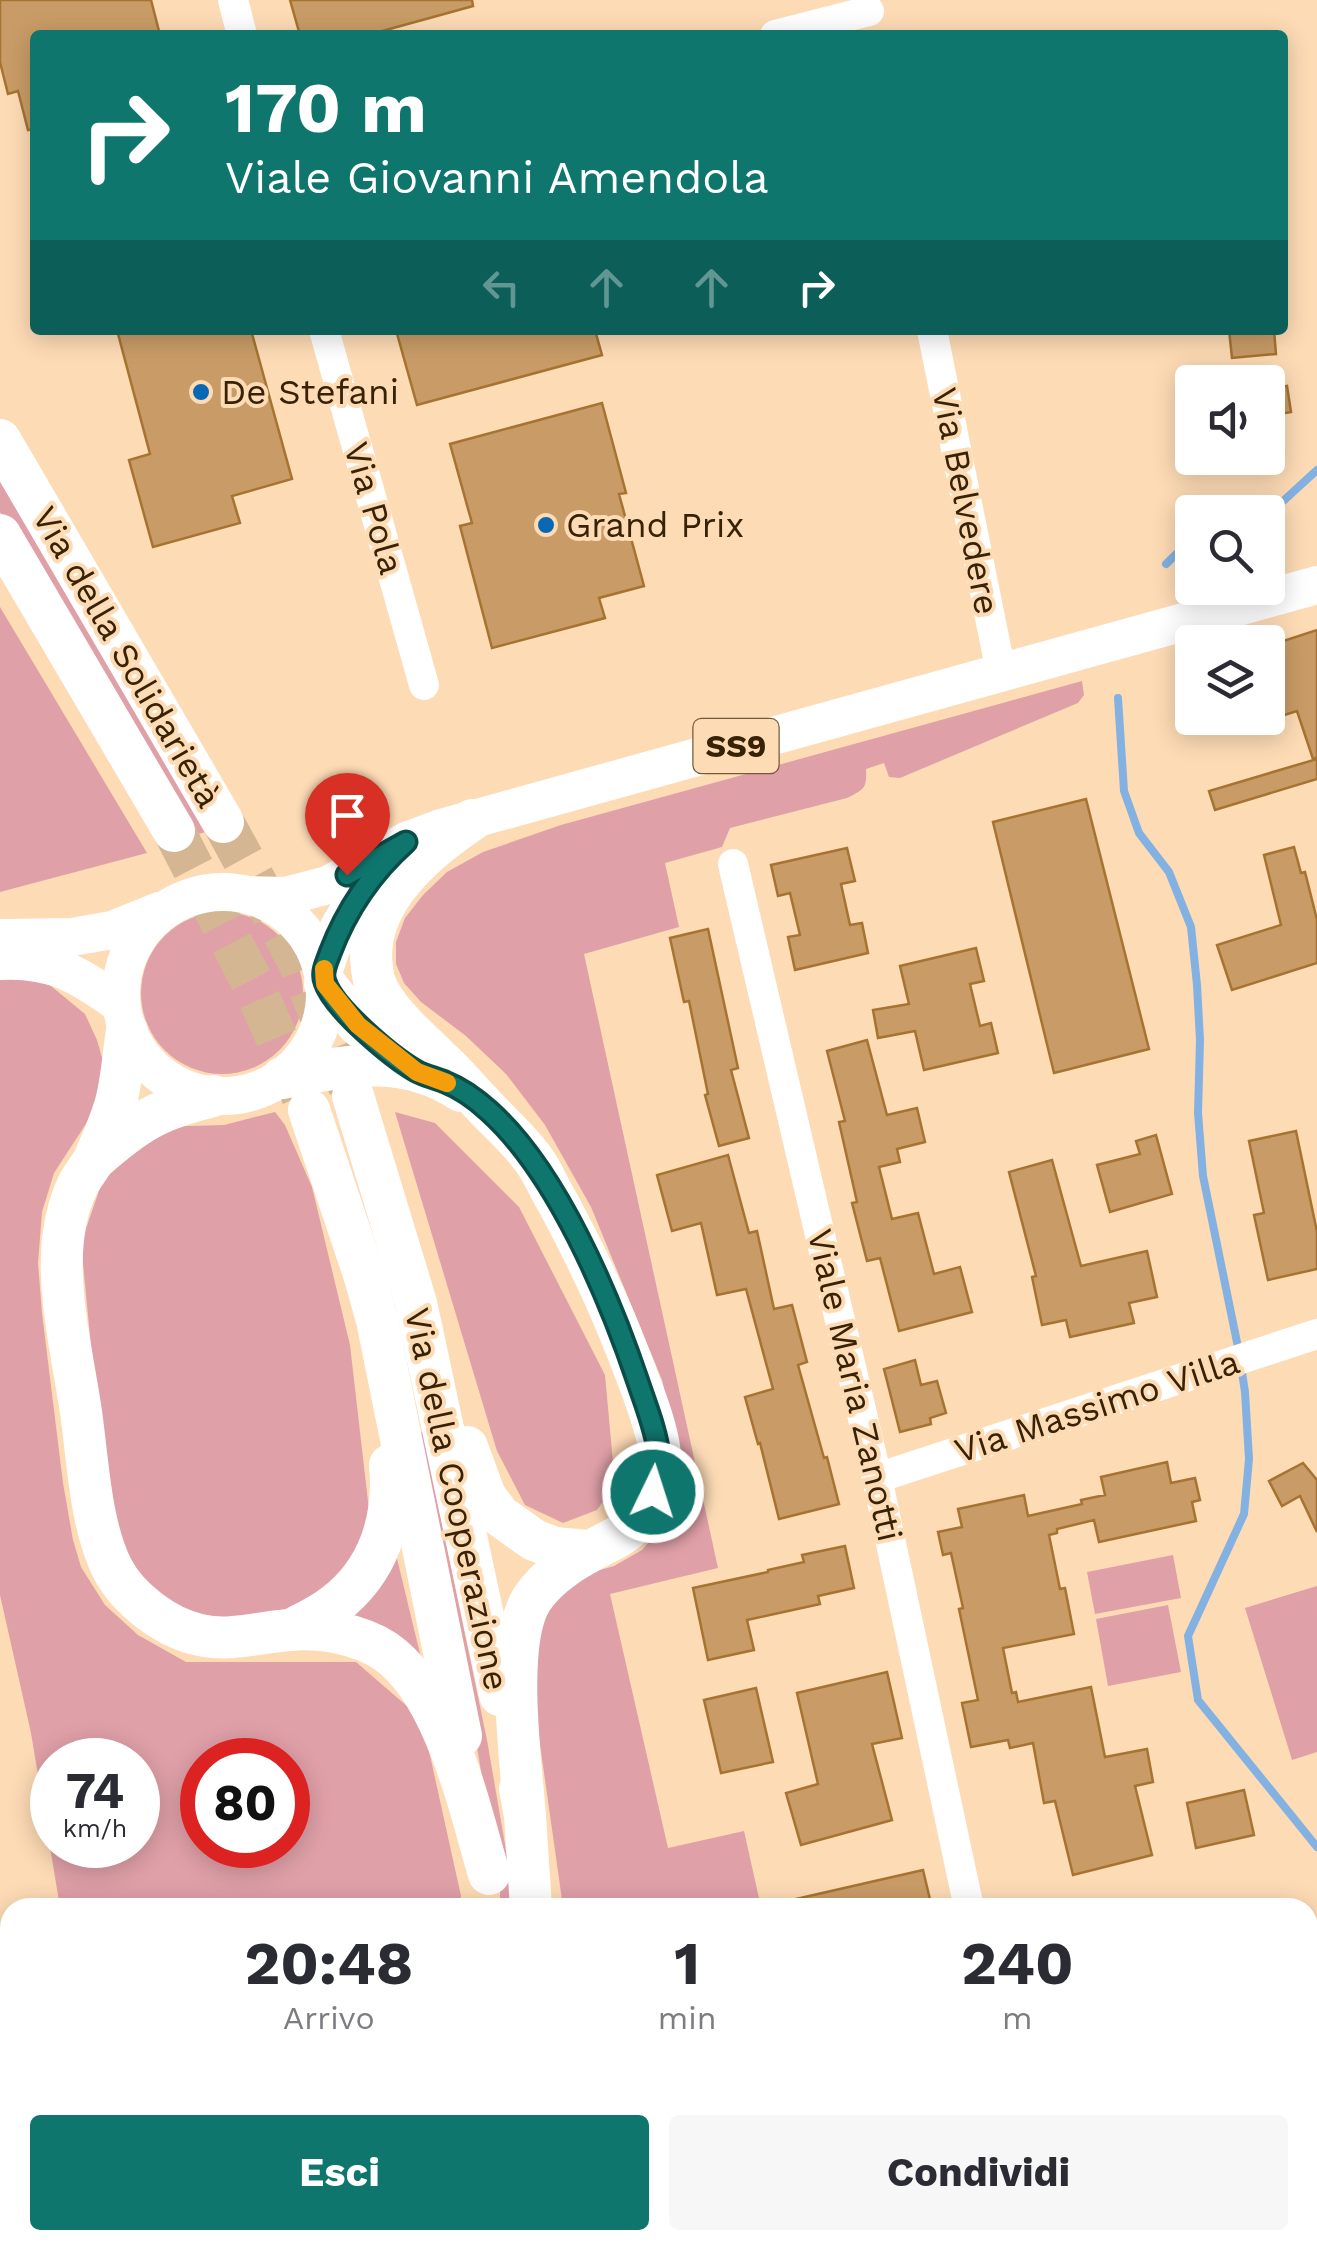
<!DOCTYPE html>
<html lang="it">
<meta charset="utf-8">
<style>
body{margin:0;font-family:"Work Sans",sans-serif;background:#f7f7f7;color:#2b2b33;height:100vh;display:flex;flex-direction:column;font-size:38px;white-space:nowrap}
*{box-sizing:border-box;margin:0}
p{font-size:32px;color:#7c7c81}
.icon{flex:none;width:55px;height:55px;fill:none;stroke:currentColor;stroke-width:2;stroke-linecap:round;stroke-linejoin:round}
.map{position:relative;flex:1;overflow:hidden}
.panel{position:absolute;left:0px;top:1898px;width:1318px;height:352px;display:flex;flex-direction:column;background:#fff;border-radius:30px 30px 0 0;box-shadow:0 5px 25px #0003}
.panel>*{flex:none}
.top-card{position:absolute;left:30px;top:30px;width:1258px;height:305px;border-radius:10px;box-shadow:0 5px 25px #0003;background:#0f766e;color:#fff;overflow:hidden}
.controls{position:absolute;left:1175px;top:365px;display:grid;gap:20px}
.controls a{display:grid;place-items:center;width:110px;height:110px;border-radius:10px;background:#fff;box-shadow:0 5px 25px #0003;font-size:50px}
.speed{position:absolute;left:30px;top:1738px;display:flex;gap:20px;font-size:50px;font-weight:700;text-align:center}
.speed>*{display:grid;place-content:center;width:130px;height:130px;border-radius:50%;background:#fff;box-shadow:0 5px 25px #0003;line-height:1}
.speed small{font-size:25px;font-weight:400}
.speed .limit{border:15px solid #d22;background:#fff;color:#111}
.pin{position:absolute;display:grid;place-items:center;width:85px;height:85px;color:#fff;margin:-102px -42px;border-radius:50% 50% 50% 0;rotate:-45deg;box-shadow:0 0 10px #0007}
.pin .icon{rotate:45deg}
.me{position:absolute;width:110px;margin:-55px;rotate:4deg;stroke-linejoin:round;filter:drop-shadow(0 0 8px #0008)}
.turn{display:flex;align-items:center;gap:35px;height:210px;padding:0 30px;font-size:45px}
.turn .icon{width:130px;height:130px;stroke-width:2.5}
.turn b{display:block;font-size:70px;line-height:85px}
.lanes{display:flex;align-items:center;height:95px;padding:0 30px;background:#0003;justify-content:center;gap:50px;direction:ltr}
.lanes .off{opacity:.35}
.eta{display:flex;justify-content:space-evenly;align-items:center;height:170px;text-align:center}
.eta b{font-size:60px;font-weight:700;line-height:70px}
.cta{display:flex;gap:20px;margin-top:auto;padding:20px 30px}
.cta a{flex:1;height:115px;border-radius:10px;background:#0f766e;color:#fff;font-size:40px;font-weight:700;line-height:115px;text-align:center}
.cta a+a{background:#f7f7f7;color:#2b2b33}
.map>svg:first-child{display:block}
.green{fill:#e0a0a8;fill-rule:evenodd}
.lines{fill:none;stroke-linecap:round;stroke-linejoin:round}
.stream{stroke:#83b1e2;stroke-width:8}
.building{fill:#c99c67;stroke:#a67330;stroke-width:2.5}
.highway-tunnel{stroke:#d5b692;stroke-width:42;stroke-dasharray:42 21;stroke-linecap:butt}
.minor{stroke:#fff;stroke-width:30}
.major{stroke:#fff;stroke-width:38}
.highway{stroke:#fff;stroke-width:42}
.route-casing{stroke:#0a4d48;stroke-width:25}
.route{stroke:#0f766e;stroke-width:18}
.slow{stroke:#f59e0b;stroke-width:18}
.poi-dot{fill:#0868b4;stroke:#fddbb5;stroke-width:4}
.labels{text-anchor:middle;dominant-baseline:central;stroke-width:8;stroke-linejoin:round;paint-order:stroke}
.shield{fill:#fddbb5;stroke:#725a3a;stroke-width:2.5}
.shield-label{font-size:32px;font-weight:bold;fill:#372205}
.poi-label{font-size:35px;fill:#372205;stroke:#fddbb5;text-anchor:start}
.street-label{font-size:35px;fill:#372205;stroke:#fddbb5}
</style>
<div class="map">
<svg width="1317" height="2249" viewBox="0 0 1317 2249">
<rect width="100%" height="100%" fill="#fddbb5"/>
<g class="green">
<path d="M0,481L213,830L187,837L0,512Z"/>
<path d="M0,607L147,853L0,892Z"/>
<path d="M1082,681L1084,695L1078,703L900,778L889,777L884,763L866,769C867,789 864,789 847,798L730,828L722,847L665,863L679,927L584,954L718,1568L610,1594L668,1848L744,1831L761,1907H563L533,1695L541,1612L579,1576L614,1566L642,1550L661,1528L676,1494L680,1458L662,1380L591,1207L545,1125L506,1074L466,1036L421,1002L404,983L396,964V942L405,918L423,895L447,872L483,852L561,825Z"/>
<circle cx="222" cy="993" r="81"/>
<path d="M0,974L30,977L51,986L85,1014L97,1040L105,1068L95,1110L54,1173L42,1212L38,1263L42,1313L63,1483L73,1540L81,1567L105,1605L138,1635L186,1662H356L422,1719L461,1896L459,1907H60L31,1733L0,1595ZM52,1760H138V1845H52ZM202,1760H288V1845H202Z"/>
<path d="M275,1112L285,1125L312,1187L350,1345L369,1510L364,1548L337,1582L286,1610L200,1622L141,1580L117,1535L99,1429L81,1243L101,1185L131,1147L155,1127L224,1125Z"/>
<path d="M395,1112L435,1123L519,1207L605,1375L615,1484L597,1510L563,1523L525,1505L497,1451Z"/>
<path d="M423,1432L487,1740L511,1879V1907H500V1880L476,1742L412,1434Z"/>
<path d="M393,1542L422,1662L331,1619Z"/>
<path d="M1173,1555L1181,1598L1095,1614L1087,1572Z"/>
<path d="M1317,1586V1752L1292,1760L1245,1608Z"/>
<path d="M1168,1605L1181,1672L1108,1686L1096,1619Z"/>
<path d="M120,2240H405L401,2249H121Z"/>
<path d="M505,2240H612L617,2249H503Z"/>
</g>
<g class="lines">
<g class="stream">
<path d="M1268,515L1317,470"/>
<path d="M1166,564L1192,539"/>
<path d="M1118,698L1124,791L1139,833L1169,872L1191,927L1197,985L1200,1040L1198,1113L1203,1176L1239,1352"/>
<path d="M1241,1366L1245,1392L1249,1459L1244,1514L1188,1636L1198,1700L1317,1847"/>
</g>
</g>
<g class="building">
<path d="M0,0H151L160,35H35V129L28,130L18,91L8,94L0,62Z"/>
<path d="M290,0H472L473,6L368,35H300Z"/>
<path d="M117,330H251L292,479L232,496L240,523L153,547L129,460L150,454Z"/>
<path d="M396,330H595L602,355L417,405Z"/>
<path d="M1229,330H1274L1276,354L1232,358Z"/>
<path d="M1287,386L1291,412L1268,416V389Z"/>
<path d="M602,403L626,493L619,494L644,586L599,598L605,618L492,648L460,526L472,523L450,444Z"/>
<path d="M1317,630V758L1313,759L1297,711L1268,720V646Z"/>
<path d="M1317,759V779L1215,810L1209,791Z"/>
<path d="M1086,799L1149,1049L1054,1073L993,822Z"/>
<path d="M1294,847L1301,873L1305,872L1317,920V963L1232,990L1217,945L1281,925L1264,855Z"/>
<path d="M847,848L855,881L841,884L850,925L862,923L868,953L795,970L788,937L800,935L790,893L778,896L771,865Z"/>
<path d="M708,929L738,1068L731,1070L749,1138L719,1146L705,1095L708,1094L689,1001L684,1002L670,938Z"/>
<path d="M976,948L984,981L970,984L980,1026L991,1023L998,1053L924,1070L915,1031L878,1038L873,1010L909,1004L900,966Z"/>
<path d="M867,1040L887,1115L917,1108L925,1142L897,1149L900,1162L879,1167L892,1219L918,1213L934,1274L960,1267L972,1312L899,1331L880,1258L867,1261L852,1203L857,1202L839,1122L845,1121L827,1051Z"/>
<path d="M1296,1131L1317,1232V1269L1268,1280L1254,1215L1264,1213L1249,1141Z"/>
<path d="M1156,1135L1172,1194L1110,1212L1097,1165L1140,1154L1136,1141Z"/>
<path d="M728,1155L749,1233L757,1231L774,1309L792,1305L807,1362L798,1365L824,1458L827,1457L839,1504L779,1519L760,1443L758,1444L745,1397L773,1389L746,1289L717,1295L701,1223L672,1231L657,1175Z"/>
<path d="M1052,1160L1081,1266L1147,1251L1157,1297L1129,1303L1134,1323L1070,1337L1066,1320L1042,1325L1032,1277L1036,1276L1009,1172Z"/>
<path d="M915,1360L921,1385L937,1381L946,1413L930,1418L931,1424L900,1432L884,1369Z"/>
<path d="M1167,1462L1171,1483L1195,1478L1200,1500L1192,1502L1196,1521L1099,1542L1094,1520L1057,1529V1533L1049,1535L1060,1589L1065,1588L1074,1634L1003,1648L1012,1693L1016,1692L1018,1702L1091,1687L1105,1757L1147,1749L1153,1782L1135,1786L1152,1855L1073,1875L1055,1801L1044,1803L1033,1743L1010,1748L1008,1740L971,1747L962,1703L978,1700L959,1609L963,1608L951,1553L943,1555L938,1532L962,1527L958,1509L1024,1495L1028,1516L1082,1504L1081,1500L1105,1495L1101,1477Z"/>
<path d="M1303,1463L1317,1480V1532L1300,1496L1282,1506L1269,1481Z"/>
<path d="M845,1546L854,1588L818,1596L820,1604L747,1620L754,1650L708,1660L693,1588L768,1572V1570L804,1562L802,1555Z"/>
<path d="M887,1672L902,1738L872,1744L892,1820L801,1845L786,1793L818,1784L797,1693Z"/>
<path d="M756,1688L773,1762L721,1773L704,1700Z"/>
<path d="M1244,1790L1254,1835L1196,1848L1187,1803Z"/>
<path d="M923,1870L932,1908H797L796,1899Z"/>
</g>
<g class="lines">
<g class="highway-tunnel">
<path d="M223,822L298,960L353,1096"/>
<path d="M174,831L252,982L308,1109"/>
</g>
<g class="minor">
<path d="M233,0L242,35"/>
<path d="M775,35L869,11"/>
<path d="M324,330L424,685"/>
<path d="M932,330L1001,672"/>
<path d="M733,864L877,1478L969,1908"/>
<path d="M877,1478L1317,1334"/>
<path d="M1308,2205L1317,2203"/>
<path d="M1040,2240L1042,2249"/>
<path d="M1133,2249L1168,2240"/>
</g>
<g class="major">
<circle cx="223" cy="994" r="102"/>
<path d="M249,895L286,896L328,885L406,841L441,828L1317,585"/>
<path d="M0,938L72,937L112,930L159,911"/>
<path d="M0,961C52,958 80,975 121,1005"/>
<path d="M323,972L339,927L361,890L386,860"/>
</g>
<g class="highway">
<path d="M0,440L223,822"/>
<path d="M0,535L174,831"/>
<path d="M472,820C424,852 363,904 372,968C372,970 374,982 375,983C385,1010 417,1037 438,1058C455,1073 469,1090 485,1107C502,1125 522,1142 536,1163C544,1175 550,1190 558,1203C584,1251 608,1301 628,1353C638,1379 662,1436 660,1462C657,1494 640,1527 610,1541C581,1556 551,1571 532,1599C504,1643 521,1763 525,1816"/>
<path d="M325,984L358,1025L413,1068"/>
<path d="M127,1031C123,1055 122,1082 115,1106C110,1122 103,1139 96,1155C92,1165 85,1172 80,1181C71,1197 65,1220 63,1239C57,1293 73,1358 81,1412C88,1461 90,1523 112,1568C128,1599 166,1628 200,1635C230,1642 260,1632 290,1630C320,1627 359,1634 385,1651C445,1692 469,1807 489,1874"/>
<path d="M282,1078C346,1066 402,1052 461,1091"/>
<path d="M353,1096L416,1303L500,1695"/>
<path d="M309,1110L364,1274L377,1320L461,1736"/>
<path d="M95,1159C137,1122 158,1109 213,1096"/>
<path d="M467,1447L485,1496L499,1515L534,1540L555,1548L587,1551"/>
<path d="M293,1629C306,1622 322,1615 334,1605C379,1571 395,1519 390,1465"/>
<path d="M520,1789L525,1816L531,1908"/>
<path d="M629,2240L633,2249"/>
<path d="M418,2249L422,2240"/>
<path d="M479,2249L480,2240"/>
</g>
</g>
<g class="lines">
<g class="route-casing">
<path id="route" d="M347,875L406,842C371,873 347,908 330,953C327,962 321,972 325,982C334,1009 392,1057 416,1071C425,1076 436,1078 445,1082C460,1088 477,1100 489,1111C557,1172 609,1296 638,1382C646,1406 656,1430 659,1455C661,1467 656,1480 653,1492"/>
</g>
<use href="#route" class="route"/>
<path class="slow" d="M324,969L325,984L358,1025L417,1072L447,1083"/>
</g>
<g class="poi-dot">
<circle cx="201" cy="392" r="10"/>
<circle cx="546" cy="525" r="10"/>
</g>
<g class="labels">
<rect class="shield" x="693.5" y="719" width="85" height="54" rx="8"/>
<g class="shield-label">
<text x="736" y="746">SS9</text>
</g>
<g class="poi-label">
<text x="221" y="392">De Stefani</text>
<text x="566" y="525">Grand Prix</text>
</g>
<g class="street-label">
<text transform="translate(966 501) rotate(79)">Via Belvedere</text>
<text transform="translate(374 508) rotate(74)">Via Pola</text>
<text transform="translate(127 657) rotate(60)">Via della Solidarietà</text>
<text transform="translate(855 1385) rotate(77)">Viale Maria Zanotti</text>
<text transform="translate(1097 1406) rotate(-18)">Via Massimo Villa</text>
<text transform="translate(457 1499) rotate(78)">Via della Cooperazione</text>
</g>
</g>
</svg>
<div class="controls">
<a><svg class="icon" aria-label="sound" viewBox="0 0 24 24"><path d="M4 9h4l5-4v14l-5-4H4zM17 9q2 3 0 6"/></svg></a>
<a><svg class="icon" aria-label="search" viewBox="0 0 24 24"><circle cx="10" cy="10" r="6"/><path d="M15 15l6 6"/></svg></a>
<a><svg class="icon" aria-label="layers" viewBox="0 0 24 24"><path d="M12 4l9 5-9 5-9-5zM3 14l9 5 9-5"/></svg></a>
</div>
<div class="speed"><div>74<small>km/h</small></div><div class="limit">80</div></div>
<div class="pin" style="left:347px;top:875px;background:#d93025"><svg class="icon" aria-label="arrive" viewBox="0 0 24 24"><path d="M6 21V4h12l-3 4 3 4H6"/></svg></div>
<svg class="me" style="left:653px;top:1492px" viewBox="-20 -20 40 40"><circle r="17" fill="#0f766e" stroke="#fff" stroke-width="3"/><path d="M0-11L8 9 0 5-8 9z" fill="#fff"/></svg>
<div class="top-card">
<div class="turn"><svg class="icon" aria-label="right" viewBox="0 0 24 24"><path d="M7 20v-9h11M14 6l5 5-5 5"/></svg><div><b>170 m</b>Viale Giovanni Amendola</div></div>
<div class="lanes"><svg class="icon off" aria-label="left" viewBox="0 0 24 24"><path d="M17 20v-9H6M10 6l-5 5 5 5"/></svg><svg class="icon off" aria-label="ahead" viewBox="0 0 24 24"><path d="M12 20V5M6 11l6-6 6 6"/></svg><svg class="icon off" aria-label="ahead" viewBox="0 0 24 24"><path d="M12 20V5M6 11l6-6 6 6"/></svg><svg class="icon" aria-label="right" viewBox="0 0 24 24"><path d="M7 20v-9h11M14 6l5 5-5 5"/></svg></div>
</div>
<section class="panel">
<div class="eta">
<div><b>20:48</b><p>Arrivo</p></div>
<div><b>1</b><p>min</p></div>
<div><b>240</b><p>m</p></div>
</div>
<div class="cta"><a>Esci</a><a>Condividi</a></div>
</section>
</div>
